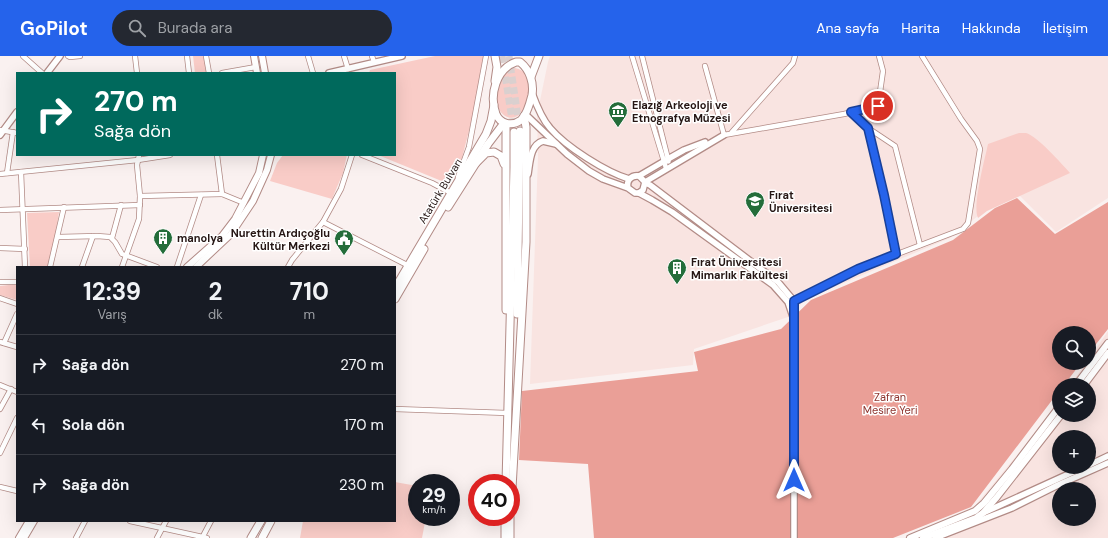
<!DOCTYPE html>
<html lang="tr">
<meta charset="utf-8">
<style>
body{margin:0;font-family:"DM Sans",sans-serif;background:#242831;color:#f1f3f6;height:100vh;display:flex;flex-direction:column;font-size:15px;white-space:nowrap}
*{box-sizing:border-box;margin:0}
p{font-size:13px;color:#9ea1a6}
.icon{flex:none;width:22px;height:22px;fill:none;stroke:currentColor;stroke-width:2;stroke-linecap:round;stroke-linejoin:round}
.map{position:relative;flex:1;overflow:hidden}
.sheet{position:absolute;left:16px;top:210px;width:380px;height:256px;display:flex;flex-direction:column;background:#171b24;border-radius:0px;box-shadow:0 4px 16px #0002}
.sheet>*{flex:none}
.guide{position:absolute;left:16px;top:16px;width:380px;height:84px;border-radius:0px;box-shadow:0 4px 16px #0002;background:#00695c;color:#fff;overflow:hidden}
.tools{position:absolute;left:1052px;top:270px;display:grid;gap:8px}
.tools a{display:grid;place-items:center;width:44px;height:44px;border-radius:50%;background:#171b24;box-shadow:0 4px 16px #0002;font-size:20px}
.speed{position:absolute;left:408px;top:418px;display:flex;gap:8px;font-size:20px;font-weight:700;text-align:center}
.speed>*{display:grid;place-content:center;width:52px;height:52px;border-radius:50%;background:#171b24;box-shadow:0 4px 16px #0002;line-height:1}
.speed small{font-size:10px;font-weight:400}
.speed .limit{border:6px solid #d22;background:#fff;color:#111}
.pin{position:absolute;display:grid;place-items:center;width:34px;height:34px;color:#fff;margin:-17px;border:2px solid #fff;border-radius:50%;box-shadow:0 1px 4px #0007}
.me{position:absolute;width:44px;margin:-22px;rotate:0deg;stroke-linejoin:round;filter:drop-shadow(0 0 3px #0008)}
.turn{display:flex;align-items:center;gap:14px;height:84px;padding:0 12px;font-size:18px}
.turn .icon{width:52px;height:52px;stroke-width:2.5}
.turn b{display:block;font-size:28px;line-height:34px}
.eta{display:flex;justify-content:space-evenly;align-items:center;height:68px;text-align:center}
.eta b{font-size:24px;font-weight:700;line-height:28px}
ul{padding:0;list-style:none}
li{display:flex;align-items:center;gap:12px;height:60px;padding:0 12px;border-top:1px solid #363941}
li div{flex:1}
li b{display:block;font-size:15px}
li em{font-style:normal}
header{display:flex;align-items:center;gap:24px;box-sizing:border-box;height:56px;padding:0 20px;background:#2563eb;color:#fff}
header strong{font-size:19px}
nav{display:flex;gap:22px;margin-inline-start:auto;font-size:14px}
.search{width:280px;height:36px;background:#242831;display:flex;align-items:center;gap:10px;box-sizing:border-box;padding:0 14px;border-radius:22px;color:#9ea1a6;font-size:15px}
.map>svg:first-child{display:block}
.built{fill:#f9e4e1;fill-rule:evenodd}
.green{fill:#f9ccc7}
.forest{fill:#ea9f97}
.lines{fill:none;stroke-linecap:round;stroke-linejoin:round}
.trunk-tunnel{stroke:#dad0cf;stroke-width:7;stroke-dasharray:7 3.5;stroke-linecap:butt}
.minor-casing{stroke:#b28b86;stroke-width:6}
.tertiary-casing{stroke:#b28b86;stroke-width:8}
.secondary-casing{stroke:#b28b86;stroke-width:8}
.primary-casing{stroke:#b28b86;stroke-width:9}
.trunk-casing{stroke:#b28b86;stroke-width:9}
.minor{stroke:#fff;stroke-width:4.5}
.tertiary{stroke:#fff;stroke-width:5.5}
.secondary{stroke:#fff;stroke-width:6}
.primary{stroke:#fff;stroke-width:7}
.trunk{stroke:#fff;stroke-width:7}
.route-casing{stroke:#184099;stroke-width:10}
.route{stroke:#2563eb;stroke-width:7}
.labels{text-anchor:middle;dominant-baseline:central;stroke-width:3;stroke-linejoin:round;paint-order:stroke}
.poi-label{font-size:11px;font-weight:bold;fill:#261715;stroke:#fff;text-anchor:start}
.street-label{font-size:11px;fill:#261715;stroke:#fff}
.park-label{font-size:11px;fill:#8e3630;stroke:#fff}
</style>
<header>
<strong>GoPilot</strong>
<div class="search"><svg class="icon" aria-label="search" viewBox="0 0 24 24"><circle cx="10" cy="10" r="6"/><path d="M15 15l6 6"/></svg>Burada ara</div>
<nav><a>Ana sayfa</a><a>Harita</a><a>Hakkında</a><a>İletişim</a></nav>
</header>
<div class="map">
<svg width="1108" height="482" viewBox="0 0 1108 482">
<rect width="100%" height="100%" fill="#faf1f0"/>
<g class="built">
<path d="M550,0H1108V142L1056,176L1020,140L992,149L950,182L806,243L788,261L694,293L693,309L530,328L538,101L537,59L548,6Z"/>
<path d="M1108,275V482H905L975,450L1026,388L1059,345V359H1089V329H1070L1086,307H1089V303ZM1059,381H1089V411H1059ZM1059,433H1089V463H1059Z"/>
</g>
<g class="green">
<path d="M193,0H204L206,16L195,17Z"/>
<path d="M435,0H483V1L473,59L462,102L444,126L378,99H395V17H369L370,14Z"/>
<path d="M515,12C536,16 532,46 520,58C512,66 501,60 498,51C495,42 500,19 509,14C511,12 513,13 515,12Z"/>
<path d="M1019,77C1021,77 1024,77 1026,77C1037,80 1062,108 1070,117L987,155L978,162C972,150 985,103 988,88Z"/>
<path d="M283,99H347L343,117L332,143L270,125L277,107Z"/>
<path d="M59,156L51,208L48,211H30L27,157Z"/>
<path d="M17,228V244L0,239V230Z"/>
<path d="M395,426L417,430V461H426L422,482H300L303,465H395Z"/>
</g>
<path class="forest" d="M1017,142L1055,178L1108,146V273L1089,297V277H1059V307H1081L1064,329H1059V335L971,451L893,482H594L588,408L519,404L522,335L698,315L694,296L781,273L811,244L953,184L995,152Z"/>
<g class="lines">
<g class="trunk-tunnel">
<path d="M502,0L514,76"/>
<path d="M509,0L520,75"/>
</g>
<g class="minor-casing">
<g id="minor">
<path d="M23,0L42,17"/>
<path d="M68,0L70,1L80,0"/>
<path d="M135,0L137,17"/>
<path d="M187,0L189,17"/>
<path d="M206,0L209,17"/>
<path d="M308,0L313,17"/>
<path d="M344,0L348,13"/>
<path d="M372,0L374,6"/>
<path d="M632,0L666,112"/>
<path d="M642,0L668,103"/>
<path d="M705,10L724,79L844,58L878,50L883,15L879,0"/>
<path d="M222,17L256,11"/>
<path d="M851,56L868,72L887,151L895,198"/>
<path d="M868,72L895,90L920,189"/>
<path d="M0,74L17,77"/>
<path d="M732,76L793,7L795,0"/>
<path d="M362,99L432,127L451,137L452,135"/>
<path d="M21,116L25,211"/>
<path d="M7,117L13,76"/>
<path d="M0,118L138,104L170,99"/>
<path d="M458,121L469,91L486,0"/>
<path d="M222,138L244,147"/>
<path d="M140,140L222,138L217,99"/>
<path d="M0,154L140,149"/>
<path d="M323,166L409,210"/>
<path d="M58,181L97,180L110,181L115,186L122,198L157,211"/>
<path d="M112,182L121,149"/>
<path d="M0,192L25,193"/>
<path d="M50,211L64,151"/>
<path d="M82,211L93,180"/>
<path d="M122,211L139,163L140,140L137,109L139,99"/>
<path d="M177,211L201,139"/>
<path d="M288,211L292,204L323,166L341,133L352,99"/>
<path d="M0,226H17"/>
<path d="M0,242L17,248"/>
<path d="M794,245L858,213L963,173L968,167L979,99L980,93L977,85L961,63L922,0"/>
<path d="M0,286L17,291"/>
<path d="M4,287L17,258"/>
<path d="M0,329L17,336"/>
<path d="M0,353L11,333"/>
<path d="M395,353L507,357"/>
<path d="M0,397L17,362"/>
<path d="M0,431L17,435"/>
<path d="M130,465L207,482"/>
<path d="M76,482L85,465"/>
<path d="M157,482L166,465"/>
<path d="M202,482L211,465"/>
</g>
</g>
<g class="tertiary-casing">
<g id="tertiary">
<path d="M47,17L60,0"/>
<path d="M329,17L402,0"/>
<path d="M532,37C536,48 542,63 550,72C566,91 606,116 629,123"/>
<path d="M525,58L567,98L589,115L603,123L628,132L635,137H639L643,134L645,126L639,120C631,119 626,125 628,132"/>
<path d="M0,79L17,56"/>
<path d="M668,103L684,94L705,86"/>
<path d="M528,118C530,106 530,89 543,85L556,88"/>
<path d="M639,120L668,103V105"/>
<path d="M645,126L724,79"/>
<path d="M645,127L650,129L778,226L794,245V482"/>
<path d="M639,137L652,144L672,156L773,229L788,246L793,261"/>
<path d="M1089,409L1108,400"/>
<path d="M983,457L1084,411"/>
<path d="M935,482L1012,452L1058,429L1108,407"/>
</g>
</g>
<g class="secondary-casing">
<g id="secondary">
<path d="M254,0L257,17"/>
<path d="M262,0L265,17"/>
<path d="M187,211L222,180L235,163L259,117L263,99"/>
<path d="M196,211L231,178L253,145L267,114L271,99"/>
<path d="M1076,329L1108,287"/>
<path d="M1084,329L1108,297"/>
<path d="M19,482L29,465"/>
<path d="M24,482L34,465"/>
<path d="M910,482L975,455L984,447L1012,413L1059,351"/>
<path d="M923,482L976,462L983,457L997,441L1061,359"/>
</g>
</g>
<g class="primary-casing">
<g id="primary">
<path d="M448,151L488,88L504,67"/>
<path d="M395,232L486,78L491,65L494,49"/>
<path d="M395,243L424,193"/>
<path d="M251,482L261,465"/>
<path d="M262,482L271,465"/>
</g>
</g>
<g class="trunk-casing">
<g id="trunk">
<path d="M495,0L497,11L495,25"/>
<path d="M516,6H520C530,14 534,27 532,39C530,47 527,59 521,64C512,71 500,68 496,58C489,39 496,13 516,6Z"/>
<path d="M531,21L539,0"/>
<path d="M476,107L486,97L494,96L501,100L504,108"/>
<path d="M506,254V68"/>
<path d="M517,258L520,75"/>
<path d="M506,427L514,111V76"/>
<path d="M511,450L526,186V71L524,60"/>
<path d="M505,482V461"/>
<path d="M510,482V461"/>
</g>
</g>
<use href="#minor" class="minor"/>
<use href="#tertiary" class="tertiary"/>
<use href="#secondary" class="secondary"/>
<use href="#primary" class="primary"/>
<use href="#trunk" class="trunk"/>
</g>
<g class="lines">
<g class="route-casing">
<path id="route" d="M794,424V245L858,213L896,198L884,139L868,72L851,56L878,50"/>
</g>
<use href="#route" class="route"/>
</g>
<defs>
<g id="museum-pin" transform="scale(1)"><path d="M0 17L-7.5 6A9.5 9.5 0 1 1 7.5 6Z" fill="#246d3a" stroke="#fff"/><path d="M0-6L6-3V-2H-6V-3ZM-5-1h2V3h-2ZM-1-1h2V3h-2ZM3-1h2V3H3ZM-6 4H6V6H-6Z" fill="#fff"/></g>
<g id="university-pin" transform="scale(1)"><path d="M0 17L-7.5 6A9.5 9.5 0 1 1 7.5 6Z" fill="#246d3a" stroke="#fff"/><path d="M0-5L7-2L0 1L-7-2ZM-4 1L0 2.5L4 1V4Q0 6-4 4Z" fill="#fff"/></g>
<g id="building-pin" transform="scale(1)"><path d="M0 17L-7.5 6A9.5 9.5 0 1 1 7.5 6Z" fill="#246d3a" stroke="#fff"/><path d="M-4-6H4V6H1V3H-1V6H-4ZM-2.5-4.3h1.7v1.8h-1.7ZM.8-4.3h1.7v1.8H.8ZM-2.5-1h1.7V.8h-1.7ZM.8-1h1.7V.8H.8Z" fill="#fff"/></g>
<g id="civic-pin" transform="scale(1)"><path d="M0 17L-7.5 6A9.5 9.5 0 1 1 7.5 6Z" fill="#246d3a" stroke="#fff"/><path d="M-.6-6.5H3V-4.5H.6V-3L4-1V1h2V6H-6V1h2V-1L-.6-3ZM-1.2 2.5V6h2.4V2.5Z" fill="#fff"/></g>
</defs>
<g fill-rule="evenodd">
<use href="#museum-pin" x="618" y="55"/>
<use href="#university-pin" x="755" y="145"/>
<use href="#building-pin" x="163" y="182"/>
<use href="#civic-pin" x="344" y="183"/>
<use href="#building-pin" x="677" y="212"/>
</g>
<g class="labels">
<g class="poi-label">
<text x="632" y="49">Elazığ Arkeoloji ve<tspan x="632" dy="13">Etnografya Müzesi</tspan></text>
<text x="769" y="139">Fırat<tspan x="769" dy="13">Üniversitesi</tspan></text>
<text x="330" y="177" text-anchor="end">Nurettin Ardıçoğlu<tspan x="330" dy="13">Kültür Merkezi</tspan></text>
<text x="177" y="182">manolya</text>
<text x="691" y="206">Fırat Üniversitesi<tspan x="691" dy="13">Mimarlık Fakültesi</tspan></text>
</g>
<g class="street-label">
<text transform="translate(440 135) rotate(-59)">Atatürk Bulvarı</text>
</g>
<g class="park-label">
<text x="890" y="341">Zafran<tspan x="890" dy="13">Mesire Yeri</tspan></text>
</g>
</g>
</svg>
<div class="tools">
<a><svg class="icon" aria-label="search" viewBox="0 0 24 24"><circle cx="10" cy="10" r="6"/><path d="M15 15l6 6"/></svg></a>
<a><svg class="icon" aria-label="layers" viewBox="0 0 24 24"><path d="M12 4l9 5-9 5-9-5zM3 14l9 5 9-5"/></svg></a>
<a>+</a>
<a>−</a>
</div>
<div class="speed"><div>29<small>km/h</small></div><div class="limit">40</div></div>
<div class="pin" style="left:878px;top:50px;background:#d93025"><svg class="icon" aria-label="arrive" viewBox="0 0 24 24"><path d="M6 21V4h12l-3 4 3 4H6"/></svg></div>
<svg class="me" style="left:794px;top:424px" viewBox="-20 -20 40 40"><path d="M0-17L14 15 0 8-14 15z" fill="#2563eb" stroke="#fff" stroke-width="4"/></svg>
<div class="guide">
<div class="turn"><svg class="icon" aria-label="right" viewBox="0 0 24 24"><path d="M7 20v-9h11M14 6l5 5-5 5"/></svg><div><b>270 m</b>Sağa dön</div></div>
</div>
<section class="sheet">
<div class="eta">
<div><b>12:39</b><p>Varış</p></div>
<div><b>2</b><p>dk</p></div>
<div><b>710</b><p>m</p></div>
</div>
<ul>
<li><svg class="icon" aria-label="right" viewBox="0 0 24 24"><path d="M7 20v-9h11M14 6l5 5-5 5"/></svg><div><b>Sağa dön</b></div><em>270 m</em></li>
<li><svg class="icon" aria-label="left" viewBox="0 0 24 24"><path d="M17 20v-9H6M10 6l-5 5 5 5"/></svg><div><b>Sola dön</b></div><em>170 m</em></li>
<li><svg class="icon" aria-label="right" viewBox="0 0 24 24"><path d="M7 20v-9h11M14 6l5 5-5 5"/></svg><div><b>Sağa dön</b></div><em>230 m</em></li>
</ul>
</section>
</div>
